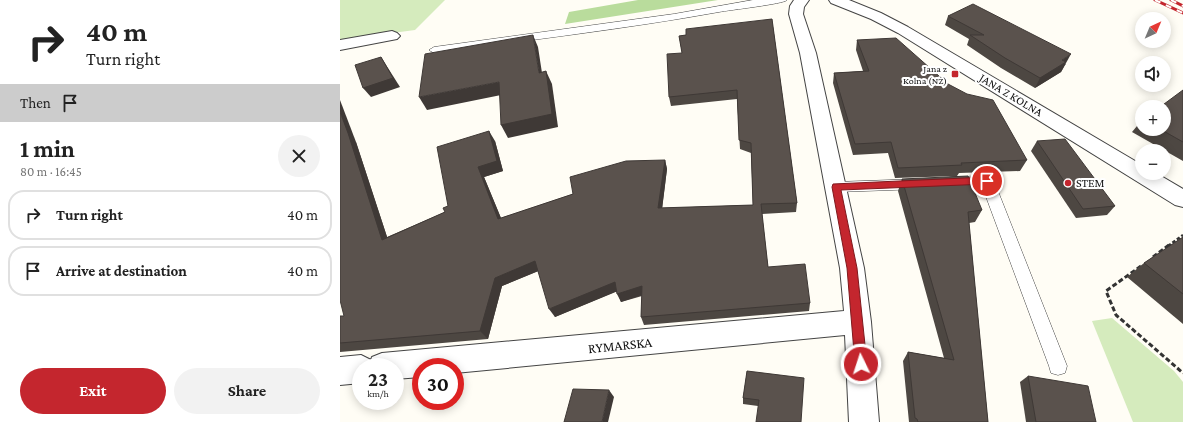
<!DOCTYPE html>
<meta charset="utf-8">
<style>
body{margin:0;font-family:"Crimson Pro",serif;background:#f2f2f2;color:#222;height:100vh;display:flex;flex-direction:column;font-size:15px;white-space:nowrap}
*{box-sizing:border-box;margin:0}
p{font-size:13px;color:#767676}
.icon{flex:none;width:22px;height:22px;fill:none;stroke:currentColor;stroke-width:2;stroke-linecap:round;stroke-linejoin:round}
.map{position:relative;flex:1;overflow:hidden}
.drawer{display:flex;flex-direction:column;background:#fff;width:340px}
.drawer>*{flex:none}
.top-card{background:#fff;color:#222;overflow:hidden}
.needle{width:26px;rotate:44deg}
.tools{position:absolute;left:795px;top:12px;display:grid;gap:8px}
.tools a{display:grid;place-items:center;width:36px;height:36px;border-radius:50%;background:#fff;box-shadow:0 2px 10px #0003;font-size:20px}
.speed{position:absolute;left:12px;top:358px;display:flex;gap:8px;font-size:20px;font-weight:700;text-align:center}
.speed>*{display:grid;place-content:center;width:52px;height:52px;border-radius:50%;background:#fff;box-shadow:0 2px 10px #0003;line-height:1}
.speed small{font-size:10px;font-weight:400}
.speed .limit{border:6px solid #d22;background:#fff;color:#111}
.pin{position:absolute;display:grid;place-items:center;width:34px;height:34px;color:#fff;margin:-17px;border:2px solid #fff;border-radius:50%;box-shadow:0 1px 4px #0007}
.me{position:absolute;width:44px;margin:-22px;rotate:356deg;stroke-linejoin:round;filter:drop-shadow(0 0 3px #0008)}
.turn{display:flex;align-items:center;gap:14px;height:84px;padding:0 20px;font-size:18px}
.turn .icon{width:52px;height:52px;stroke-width:2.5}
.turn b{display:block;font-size:28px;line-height:34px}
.then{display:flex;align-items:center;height:38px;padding:0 20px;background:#0003;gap:8px;font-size:15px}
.round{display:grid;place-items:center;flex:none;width:42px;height:42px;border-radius:21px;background:#f2f2f2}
.headline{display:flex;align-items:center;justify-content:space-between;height:68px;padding:0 20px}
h1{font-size:24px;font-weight:700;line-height:30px}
.button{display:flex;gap:8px;margin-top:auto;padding:8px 20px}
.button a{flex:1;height:46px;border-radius:24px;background:#c4262e;color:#fff;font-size:16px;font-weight:700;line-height:46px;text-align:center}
.button a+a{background:#f2f2f2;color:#222}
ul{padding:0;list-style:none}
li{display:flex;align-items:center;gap:12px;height:50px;margin:0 8px 6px;padding:0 12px;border:2px solid #e0e0e0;border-radius:16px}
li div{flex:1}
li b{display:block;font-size:15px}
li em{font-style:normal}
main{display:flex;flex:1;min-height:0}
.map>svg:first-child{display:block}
.green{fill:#d5ebbd}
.forest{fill:#b9dc9c}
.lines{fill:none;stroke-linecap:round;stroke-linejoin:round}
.service-casing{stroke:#444;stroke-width:1}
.minor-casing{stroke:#444;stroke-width:2}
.path-far1{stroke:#333;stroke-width:2.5;stroke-dasharray:3.5 2;stroke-linecap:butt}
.path{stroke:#333;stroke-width:3;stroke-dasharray:5 2.5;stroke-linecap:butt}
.service{fill:#fff;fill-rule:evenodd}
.minor{fill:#fff;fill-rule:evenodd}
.rail-casing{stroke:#c4262e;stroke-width:3}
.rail{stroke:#fff;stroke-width:2;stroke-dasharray:6;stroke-linecap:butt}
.wall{fill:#4d4742}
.shaded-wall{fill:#3f3936}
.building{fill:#5a524d;stroke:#3f3936}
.route{fill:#c4262e;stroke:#7f191e}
.poi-dot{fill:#c4262e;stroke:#fff;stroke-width:1.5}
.labels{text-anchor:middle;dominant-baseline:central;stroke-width:4;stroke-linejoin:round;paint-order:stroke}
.far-poi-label{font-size:10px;fill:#111;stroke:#fff;text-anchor:end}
.street-label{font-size:12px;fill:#111;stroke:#fff}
.poi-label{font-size:12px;fill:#111;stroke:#fff;text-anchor:start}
.near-street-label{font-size:14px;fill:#111;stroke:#fff}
</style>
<main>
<section class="drawer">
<div class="top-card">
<div class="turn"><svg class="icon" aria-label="right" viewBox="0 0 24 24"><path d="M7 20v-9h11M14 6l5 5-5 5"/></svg><div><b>40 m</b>Turn right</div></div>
<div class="then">Then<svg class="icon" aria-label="arrive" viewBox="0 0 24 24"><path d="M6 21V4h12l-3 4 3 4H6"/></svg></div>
</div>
<div class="headline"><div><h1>1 min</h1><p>80 m · 16:45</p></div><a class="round"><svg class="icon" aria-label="close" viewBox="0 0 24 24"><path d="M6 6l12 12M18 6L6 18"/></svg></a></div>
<ul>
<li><svg class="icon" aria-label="right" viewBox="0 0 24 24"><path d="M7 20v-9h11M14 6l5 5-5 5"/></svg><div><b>Turn right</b></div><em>40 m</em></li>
<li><svg class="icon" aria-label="arrive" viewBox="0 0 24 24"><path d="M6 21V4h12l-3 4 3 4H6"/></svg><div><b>Arrive at destination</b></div><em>40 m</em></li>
</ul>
<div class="button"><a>Exit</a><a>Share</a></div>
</section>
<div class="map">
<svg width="843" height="422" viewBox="0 0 843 422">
<rect width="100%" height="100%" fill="#fffdf5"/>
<g class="green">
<path d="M0,0H105L75,30L0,40Z"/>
<path d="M772,318L834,371L843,382V422H793L752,321Z"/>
</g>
<path class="forest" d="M298,0H378L225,24L229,12Z"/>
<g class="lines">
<g class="service-casing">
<g id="service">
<path d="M413,0H447C444,4 389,10 379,12C285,29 189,40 94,53L89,50L94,47L334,14Z"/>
<path d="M647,176L652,177L654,181L727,366L725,373L718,375L711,373L709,366L642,186L611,187L606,186L604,182L606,178L611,177Z"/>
<path d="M581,179L586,180L588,184L586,188L581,189L496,192L491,191L489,187L491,183L496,182Z"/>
</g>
</g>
<g class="minor-casing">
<g id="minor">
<path d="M454,0H469L464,7L463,14L476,53L524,268L531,322L539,422H509L505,335L115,373V367H81V377L55,379V367H21V383L0,385V357L21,355L31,360L32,357L42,353L504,311L500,268L460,53L449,14L450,6Z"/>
<path d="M489,0H509L541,13L568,27L802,165V173H816L843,189V207L835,205L558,33L531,19L491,3Z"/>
<path d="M52,31L57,33L60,36L57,39L0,50V40Z"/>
</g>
</g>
<path class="path-far1" d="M828,246L843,235"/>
<g class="path">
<path d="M813,257L829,245"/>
<path d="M801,266L766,291L776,315L843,373"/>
</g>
<use href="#service" class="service"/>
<use href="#minor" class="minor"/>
<g class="rail-casing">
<g id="rail">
<path d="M815,0L843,13"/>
<path d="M831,0L843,6"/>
</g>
</g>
<use href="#rail" class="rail"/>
</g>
<g class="wall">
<path d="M608,16L726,64L725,65L721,72L695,88L661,68L627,45L629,39L605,25Z"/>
<path d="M432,19L457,203L456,212L422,214L428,267L470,303L469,311L304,325L301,317L302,296L281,302L277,291L215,317L198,271L162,286L148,339L0,352V316H4L16,142L47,237L105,212L108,206L155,141L163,171L144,177L161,218L233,194L325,160L327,169L322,208L413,205L411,153L400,149L397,99L331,106L329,97L342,53L339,36L346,35Z"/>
<path d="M517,40L687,160L680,171L619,173L617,176L555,178L548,153L513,155L493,83L494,73L523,71L516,50Z"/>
<path d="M843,90V161L792,132L802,120V129H824Z"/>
<path d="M697,141L775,206L767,215L736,218L691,151Z"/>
<path d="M562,179L642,210L635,222L629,223L648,422H569L563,361L568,352L604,358L558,191Z"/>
<path d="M843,237V324L787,277L804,263Z"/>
<path d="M407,371L461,422L418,406L403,404V398Z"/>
<path d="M688,376L756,422H686L680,382Z"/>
</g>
<g class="shaded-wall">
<path d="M193,35L198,47L204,86L199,73Z"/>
<path d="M731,54L721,72L695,88L700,78L722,60Z"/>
<path d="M41,57L60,87L31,97L23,88Z"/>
<path d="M206,71L212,84L218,127L168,138L161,125Z"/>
<path d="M159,82L166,94L87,110L79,97Z"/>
<path d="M0,100L16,142L51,249L42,240L0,112Z"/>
<path d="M149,131L155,141L163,171L144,177L165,228L158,219L138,167Z"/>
<path d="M325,160L327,169L321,218L318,208Z"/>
<path d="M195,261L201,270L162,286L148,339L140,331L155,278Z"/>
<path d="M275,282L278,291L215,317L209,309Z"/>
<path d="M302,286L305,294L281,302L277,294Z"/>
<path d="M269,390L274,397L268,422H262Z"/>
</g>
<g class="building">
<path d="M633,4L731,54L722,60L726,62L700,78L665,58L630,35H644L608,16Z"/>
<path d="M432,19L457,203L421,204L428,267L465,264L470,303L301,317L302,286L277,294L275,282L209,309L195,261L155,278L140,331L0,343V316H4L0,300V112L8,133L42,240L105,212L103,208L108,206L97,147L149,131L157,161L138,167L158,219L233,194L230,177L286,161L325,160L318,208L413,205L411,143L399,140L397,90L329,97L327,54L342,53L339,36L346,35V29Z"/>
<path d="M193,35L199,73L206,71L212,114L161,125L159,82L79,97L85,54Z"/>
<path d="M556,38L608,84L627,94L653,100L687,160L621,163L622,165L558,168L551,142L515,144L494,73L529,71L517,40Z"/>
<path d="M41,57L53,78L23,88L15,65Z"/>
<path d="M843,90V142L820,129H824V107H820Z"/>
<path d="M725,139L775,206L743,209L697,141Z"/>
<path d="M628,176L642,210L628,212L648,422H578L577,419L575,418L568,352L614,360L562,179Z"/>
<path d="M843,237V294L804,263Z"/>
<path d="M407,371L464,378L461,422H416L419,400L403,398Z"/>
<path d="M688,376L748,386L756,422H696Z"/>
<path d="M233,389L269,390L262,422H224Z"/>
</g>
<path class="route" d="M647,177L652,181L647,184L501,190L517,268L527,364L525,368L521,369L517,368L515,364L507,268L492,187L493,184Z"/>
<g class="poi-dot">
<rect x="611" y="70" width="8" height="8" rx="2"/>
<circle cx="728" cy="183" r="4"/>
</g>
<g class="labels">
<g class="far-poi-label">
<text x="607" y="68">Jana z<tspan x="607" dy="12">Kolna (NŻ)</tspan></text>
</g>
<g class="street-label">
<text transform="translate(671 95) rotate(31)">JANA Z KOLNA</text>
</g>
<g class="poi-label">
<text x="736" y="183">STEM</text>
</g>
<g class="near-street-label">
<text transform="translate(280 345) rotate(-6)">RYMARSKA</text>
</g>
</g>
</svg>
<div class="tools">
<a><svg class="needle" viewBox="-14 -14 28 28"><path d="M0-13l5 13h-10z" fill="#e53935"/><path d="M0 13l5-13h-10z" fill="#767676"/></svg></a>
<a><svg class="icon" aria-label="sound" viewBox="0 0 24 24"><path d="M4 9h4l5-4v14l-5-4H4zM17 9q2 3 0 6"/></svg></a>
<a>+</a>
<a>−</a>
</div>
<div class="speed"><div>23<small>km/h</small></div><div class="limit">30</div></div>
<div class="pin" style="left:647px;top:181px;background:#d93025"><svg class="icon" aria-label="arrive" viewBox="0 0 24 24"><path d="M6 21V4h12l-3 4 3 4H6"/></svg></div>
<svg class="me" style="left:521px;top:364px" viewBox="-20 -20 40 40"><circle r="17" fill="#c4262e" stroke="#fff" stroke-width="3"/><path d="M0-11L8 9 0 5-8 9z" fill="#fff"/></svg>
</div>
</main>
